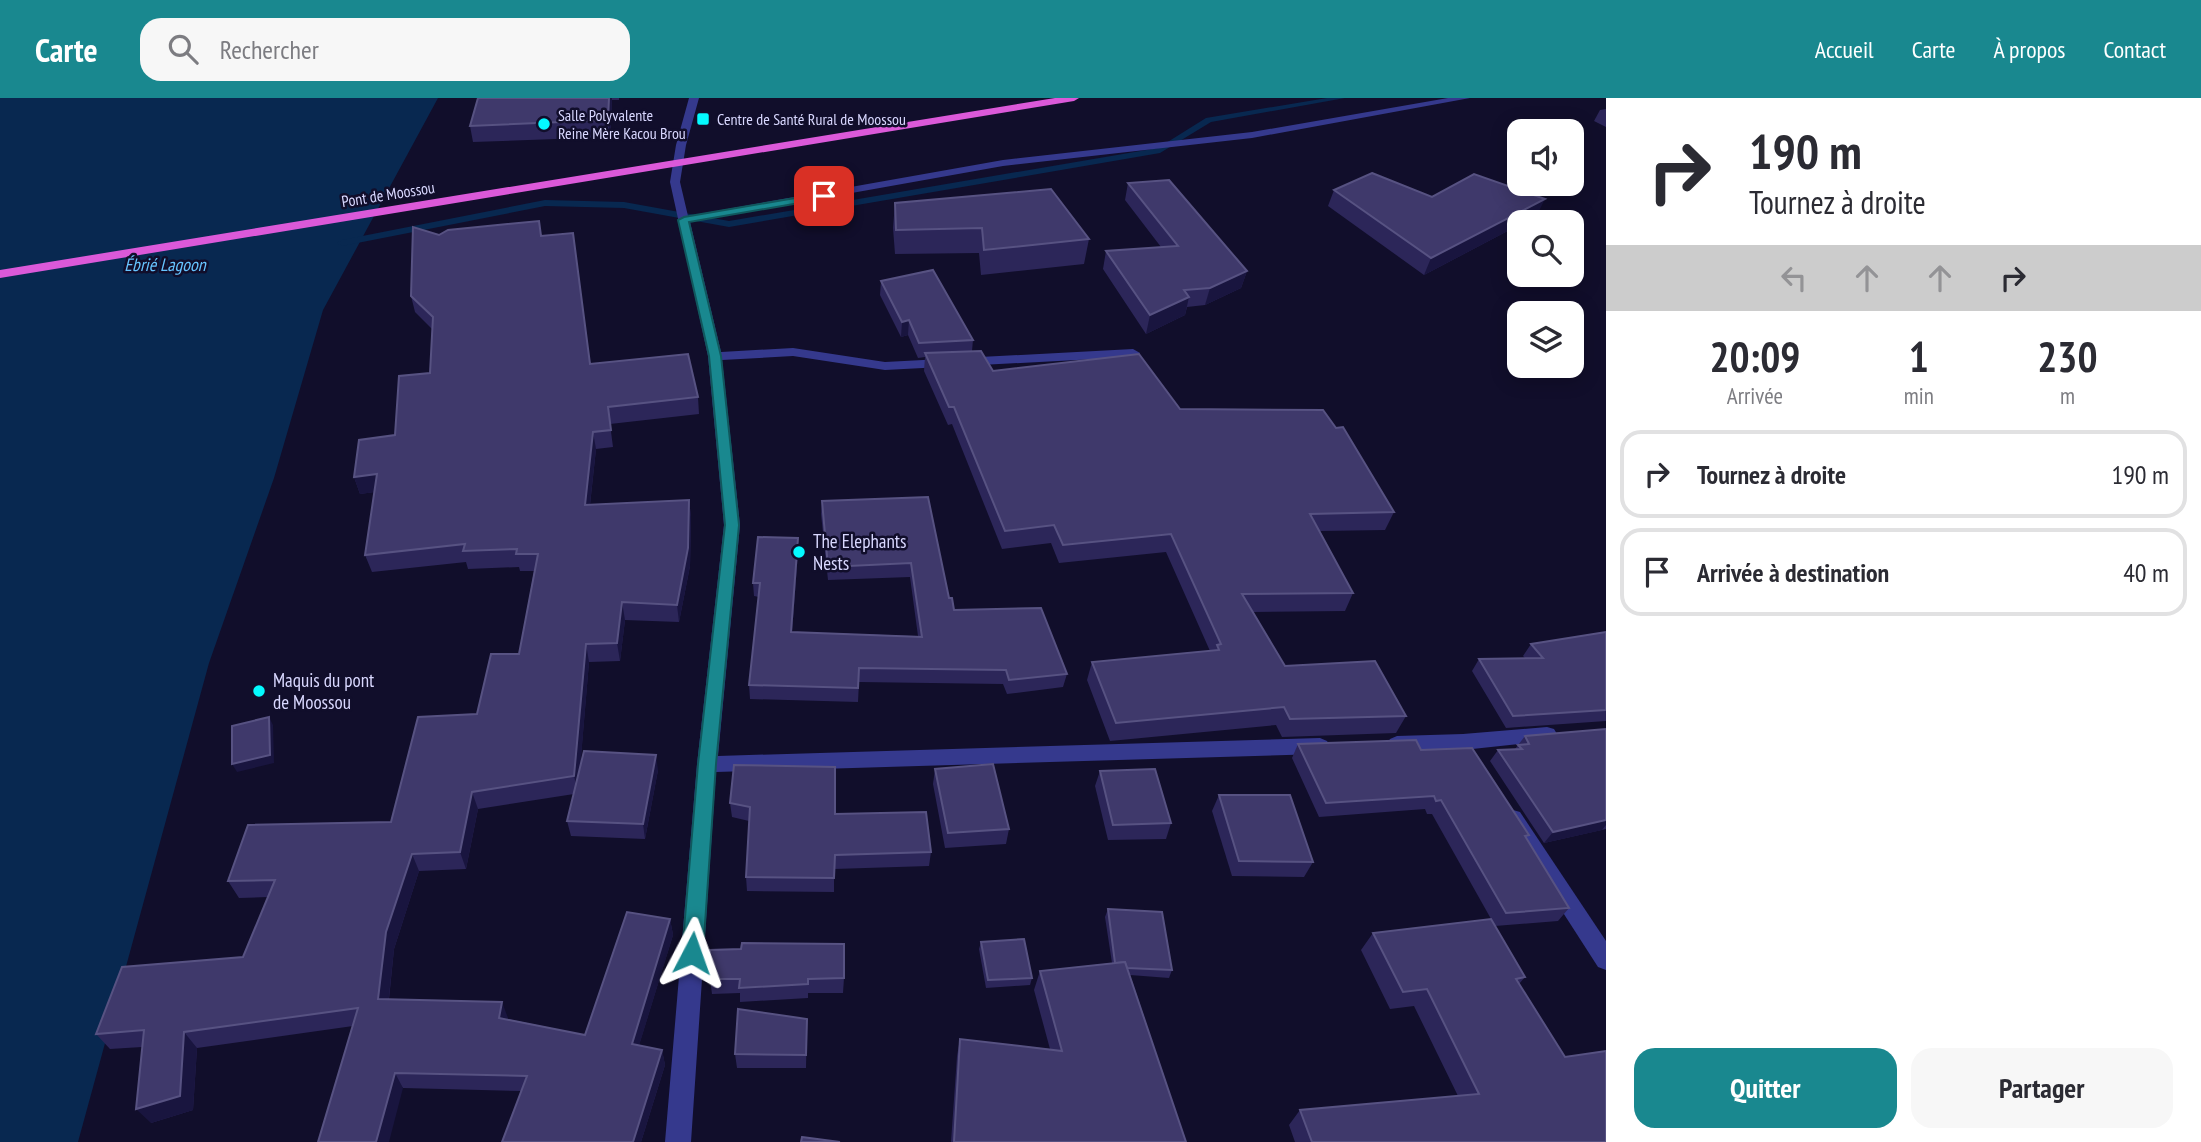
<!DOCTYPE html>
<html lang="fr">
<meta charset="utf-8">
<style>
body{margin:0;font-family:"PT Sans Narrow",sans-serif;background:#f7f7f7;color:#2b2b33;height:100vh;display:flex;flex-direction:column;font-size:26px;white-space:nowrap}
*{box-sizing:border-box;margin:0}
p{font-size:23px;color:#7c7c81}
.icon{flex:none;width:38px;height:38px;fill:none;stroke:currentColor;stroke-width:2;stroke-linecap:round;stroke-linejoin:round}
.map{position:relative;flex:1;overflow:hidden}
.drawer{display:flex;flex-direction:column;background:#fff;width:595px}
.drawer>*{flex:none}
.guide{background:#fff;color:#2b2b33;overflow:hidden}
.fabs{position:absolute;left:1507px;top:21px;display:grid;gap:14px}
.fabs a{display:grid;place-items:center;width:77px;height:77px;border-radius:14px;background:#fff;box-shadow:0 4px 18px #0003;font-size:35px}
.pin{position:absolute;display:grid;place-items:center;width:60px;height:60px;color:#fff;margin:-30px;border-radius:14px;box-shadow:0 4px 10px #0006}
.me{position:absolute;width:77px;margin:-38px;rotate:4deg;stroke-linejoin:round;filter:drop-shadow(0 0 5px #0008)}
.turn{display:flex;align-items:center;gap:24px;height:147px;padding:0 28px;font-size:32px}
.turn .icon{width:91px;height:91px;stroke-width:2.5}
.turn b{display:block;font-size:49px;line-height:60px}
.lanes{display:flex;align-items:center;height:66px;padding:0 28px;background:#0003;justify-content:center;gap:35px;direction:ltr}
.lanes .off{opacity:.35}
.eta{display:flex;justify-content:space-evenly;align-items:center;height:119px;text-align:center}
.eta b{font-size:42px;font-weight:800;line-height:49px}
.cta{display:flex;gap:14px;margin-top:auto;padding:14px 28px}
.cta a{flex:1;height:80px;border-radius:21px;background:#19888f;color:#fff;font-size:28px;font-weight:800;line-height:80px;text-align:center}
.cta a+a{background:#f7f7f7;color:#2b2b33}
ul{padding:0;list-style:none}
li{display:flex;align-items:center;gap:21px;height:88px;margin:0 14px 10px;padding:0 14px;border:4px solid #e1e1e2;border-radius:21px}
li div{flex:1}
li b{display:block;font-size:26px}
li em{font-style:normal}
header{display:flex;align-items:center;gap:42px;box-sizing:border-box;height:98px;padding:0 35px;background:#19888f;color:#fff}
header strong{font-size:33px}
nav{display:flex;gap:38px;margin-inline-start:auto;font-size:24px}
.search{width:490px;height:63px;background:#f7f7f7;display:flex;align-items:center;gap:18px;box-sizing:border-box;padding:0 24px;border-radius:21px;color:#7c7c81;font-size:26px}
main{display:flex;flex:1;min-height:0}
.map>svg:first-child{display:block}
.water{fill:#082850}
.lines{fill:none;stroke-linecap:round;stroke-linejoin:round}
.stream{fill:#082850;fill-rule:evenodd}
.minor{fill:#35398d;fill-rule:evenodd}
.trunk{fill:#db59d9;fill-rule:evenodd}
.wall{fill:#2c2659}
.shaded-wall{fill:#19153f}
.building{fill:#3f396b;stroke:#575282;stroke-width:2}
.route{fill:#19888f;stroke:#10585d;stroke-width:2}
.poi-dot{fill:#04faff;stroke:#110e2b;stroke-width:2.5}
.labels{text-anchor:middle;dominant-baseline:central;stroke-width:5;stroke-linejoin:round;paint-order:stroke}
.far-poi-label{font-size:16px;fill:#d9d8ff;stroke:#110e2b;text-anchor:start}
.far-street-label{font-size:16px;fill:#d9d8ff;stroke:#110e2b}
.far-water-label{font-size:18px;font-style:italic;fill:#66c4ff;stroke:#110e2b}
.poi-label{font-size:19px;fill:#d9d8ff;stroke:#110e2b;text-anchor:start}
</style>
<header>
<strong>Carte</strong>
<div class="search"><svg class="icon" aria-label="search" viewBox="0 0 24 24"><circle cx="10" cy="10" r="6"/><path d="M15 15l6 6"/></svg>Rechercher</div>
<nav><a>Accueil</a><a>Carte</a><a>À propos</a><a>Contact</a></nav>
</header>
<main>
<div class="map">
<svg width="1606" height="1044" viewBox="0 0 1606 1044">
<rect width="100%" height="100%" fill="#110e2b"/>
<path class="water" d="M0,0H438L323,212L274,380L209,565L78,1044H0Z"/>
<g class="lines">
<path class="stream" d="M1327,0H1345L1211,24L1160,55L729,129L624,110L545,108L342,148L337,145L342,142L545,102L624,104L729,123L1158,50L1206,20Z"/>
<g class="minor">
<path d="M689,0H699L686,47L680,84L688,118L1003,62L1252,34L1448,0H1470L1252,40L1003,68L690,124L721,254L793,250L885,264L1133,251L1140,255L1133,259L885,272L793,258L722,262L740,427L718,658L1320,640L1327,643L1330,648L1327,653L1320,656L716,674L691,1044H665L697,666L724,427L708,258L670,84L676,47Z"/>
<path d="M1547,629L1554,631L1557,636L1554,641L1547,643L1463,652L1397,654L1390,651L1387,646L1390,641L1397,638L1463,636Z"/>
<path d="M1513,712L1520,714L1606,843V872L1598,869L1506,726L1503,720L1506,714Z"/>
</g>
<path class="trunk" d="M1055,0H1079L1074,3L0,180V172Z"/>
</g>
<g class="wall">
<path d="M478,0H619V2H612L610,39L473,44L470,28Z"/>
<path d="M1606,11V29L1594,23L1600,12Z"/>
<path d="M1128,85L1247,173L1241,190L1205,207L1187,209L1185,217L1146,236L1103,171L1106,153L1161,149L1125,102Z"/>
<path d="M1334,92L1432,99L1537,117L1519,124V127L1424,177L1328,108Z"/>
<path d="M895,105L1089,141L1084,166L981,177L979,155L895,156L893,130Z"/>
<path d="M439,137L542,138L590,266L698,299L699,316L610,326L613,349L596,351L590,407L689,402L691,419L690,468L679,524L625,522L620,563L589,564L580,670L658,672L645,741L571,738L567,723L574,696L478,711L466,771L419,773L394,851L389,901L508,920V921L585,937L670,821L673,837L639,947L662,952L665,967L641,1044H502L522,993L403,990L353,928L197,950L193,1012L151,1025L142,949L110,951L96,936L243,859L268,799L239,800L228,783L391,724L477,616L519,556L534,473H520L519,469L468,471L466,464L372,474L365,457L374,394L360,396L354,379L395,337L430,275L432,231L415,214L411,198Z"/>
<path d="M881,183L973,242L972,253L993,273L1180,311L1394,414L1385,432L1320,433L1353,495L1345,513L1253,514L1285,568L1406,618L1396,635L1282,639L1276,627L1110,643L1087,582L1092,564L1210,553L1166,454L1059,465L1051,445L1002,451L952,326L948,327L924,273L925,259L918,260L908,237L901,239L880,197Z"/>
<path d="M928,399L949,500L954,512L1067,576L1063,589L1007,596L1003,586L859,584L858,604L750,601L749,587L759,499L754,498L753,485L798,440V454L792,534L918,538L910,479L828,482L821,416L822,403Z"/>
<path d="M1606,534V623L1506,630L1472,573L1479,561L1525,560L1523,558L1531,546Z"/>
<path d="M1606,631V731L1544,745L1490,663L1498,652L1515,651L1525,638Z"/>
<path d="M1298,646L1421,652L1526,741L1569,810L1558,823L1495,828L1432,716H1427L1425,711L1319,719L1292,660Z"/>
<path d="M935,671L1009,731L1006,746L945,750L933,686Z"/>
<path d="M1100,673L1171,725L1166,741L1108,742L1095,688Z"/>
<path d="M1219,697L1313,764L1304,779L1232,778L1212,713Z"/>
<path d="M730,705L835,716L931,754L929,768L834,771V794L747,793L746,779L749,723L732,719Z"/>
<path d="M1108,811L1172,872L1169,880L1130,877L1186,1044H951L957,958L960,941L1050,951L1034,892L1040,873L1112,865L1105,819Z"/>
<path d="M1373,835L1525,879L1519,886L1606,1044H1295L1289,1027L1300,1012L1458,998L1414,908L1390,911L1361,852Z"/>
<path d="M981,844L1032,880L1030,887L986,890L979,851Z"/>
<path d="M844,880L843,895H808V900L740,904V895L712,896L710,881Z"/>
<path d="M807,921L806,970H737L735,956Z"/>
</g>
<g class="shaded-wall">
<path d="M609,0H612V2L610,39L608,22Z"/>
<path d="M1545,101L1537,117L1524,124H1519V127L1424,177L1431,160Z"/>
<path d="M1247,173L1241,190L1205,207L1210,190Z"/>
<path d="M1189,199L1185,217L1146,236L1150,217Z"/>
<path d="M909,222L908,237L901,239L902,224Z"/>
<path d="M593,334L596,351L588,424L585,407Z"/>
<path d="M377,376L383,393L360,396L354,379Z"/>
<path d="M689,402L691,419L690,468L679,524L677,507Z"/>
<path d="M798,440V454L791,548V534Z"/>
<path d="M622,504L625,522L620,563L617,545Z"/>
<path d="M586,546L589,564L578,696L574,678Z"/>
<path d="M269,619L273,627L274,665L237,674L232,666Z"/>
<path d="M656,657L658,672L645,741L643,726Z"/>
<path d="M472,694L478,711L466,771L460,754Z"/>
<path d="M1606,722V727L1602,732L1544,745L1553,734Z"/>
<path d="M412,756L419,773L394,851L387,917L378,901L386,834Z"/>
<path d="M670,821L673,837L635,961L632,946Z"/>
<path d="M502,904L508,920L505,935L499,920Z"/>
<path d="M184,934L197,950L193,1012L151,1025L136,1011Z"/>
<path d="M662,952L665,967L641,1044H633Z"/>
<path d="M395,975L403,990L389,1044H376Z"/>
</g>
<g class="building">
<path d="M478,0H609L608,22L470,28Z"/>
<path d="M1372,75L1432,99L1474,76L1545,101L1431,160L1334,92Z"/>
<path d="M1169,82L1247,173L1210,190L1184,192L1189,199L1150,217L1106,153L1178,148L1128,85Z"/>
<path d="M1051,91L1089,141L984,152L982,130L896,132L895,105Z"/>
<path d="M539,123L541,138L573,135L590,266L688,256L698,299L608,309L611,332L593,334L585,407L689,402L688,450L677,507L622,504L617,545L586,546L574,678L472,694L460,754L412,756L386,834L378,901L502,904L499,920L585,937L627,814L670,821L632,946L662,952L633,1044H502L527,978L395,975L376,1044H318L358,910L184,934L180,998L136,1011L144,932L96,936L122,869L243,859L275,782L228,783L248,727L391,724L418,619L477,616L491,556H519L538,456H516L517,451L463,453L465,446L365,457L377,376L354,379L359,342L395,337L399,278L430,275L433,219L411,198L413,129L439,137L448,132Z"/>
<path d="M933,172L973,242L919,245L909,222L902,224L881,183Z"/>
<path d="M981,253L993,273L1139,256L1180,311L1323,312L1336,330L1343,329L1394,414L1310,416L1353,495L1242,496L1285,568L1375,563L1406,618L1290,621L1284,609L1116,625L1092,564L1219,552L1217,547L1221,546L1171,436L1063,447L1054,427L1005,433L954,309H949L925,255Z"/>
<path d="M928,399L949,500H952L954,512L1041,510L1067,576L1009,582L1006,572L859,570L858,590L749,587L760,485H753L758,439L798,440L791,534L922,539L911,465L828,469L822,403Z"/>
<path d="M1606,534V612L1513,618L1479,561L1543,560L1531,546Z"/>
<path d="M269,619L270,657L232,666V628Z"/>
<path d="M1606,631V722L1553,734L1498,652L1522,651L1518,647L1529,646L1525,638Z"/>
<path d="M1416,642L1421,652L1472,650L1529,737L1525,738L1569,810L1506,815L1441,702L1436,703L1434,698L1326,705L1298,646Z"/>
<path d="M584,653L656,657L643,726L567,723Z"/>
<path d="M993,666L1009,731L948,735L935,671Z"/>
<path d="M734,667L835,669V716L926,714L931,754L835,757L834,780L746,779L750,709L730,705Z"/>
<path d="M1155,671L1171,725L1113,727L1100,673Z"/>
<path d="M1219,697H1290L1313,764L1239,763Z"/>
<path d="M1108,811L1162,814L1172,872L1127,870L1125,864L1115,865Z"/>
<path d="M1491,821L1525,879L1516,881L1565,959L1606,953V1044H1312L1300,1012L1479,996L1427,891L1403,894L1373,835Z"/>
<path d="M1024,841L1032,880L988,882L981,844Z"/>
<path d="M742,845L844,846V880L808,881V886L739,890L740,881H710V852L741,851Z"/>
<path d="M1125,864L1186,1044H954L960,941L1062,953L1040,873Z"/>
<path d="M738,911L807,921L806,957L735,956Z"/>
<path d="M802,1039L840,1044H801Z"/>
</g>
<path class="route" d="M824,95L829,98L828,100L689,124L721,258L739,427L716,666L703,855L700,861L692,864L685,861L682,855L698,666L725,427L709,258L678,122L684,119Z"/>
<g class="poi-dot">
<rect x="696" y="14" width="14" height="14" rx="3.5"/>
<circle cx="544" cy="26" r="7"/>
<circle cx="799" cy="454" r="7"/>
<circle cx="259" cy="593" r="7"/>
</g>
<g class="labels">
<g class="far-poi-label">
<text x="558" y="17">Salle Polyvalente<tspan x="558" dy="18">Reine Mère Kacou Brou</tspan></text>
<text x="717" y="21">Centre de Santé Rural de Moossou</text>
</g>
<g class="far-street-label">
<text transform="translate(388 96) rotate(-9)">Pont de Moossou</text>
</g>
<g class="far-water-label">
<text x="165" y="166">Ébrié Lagoon</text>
</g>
<g class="poi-label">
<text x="813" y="443">The Elephants<tspan x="813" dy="22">Nests</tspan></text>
<text x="273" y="582">Maquis du pont<tspan x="273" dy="22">de Moossou</tspan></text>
</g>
</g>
</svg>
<div class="fabs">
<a><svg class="icon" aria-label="sound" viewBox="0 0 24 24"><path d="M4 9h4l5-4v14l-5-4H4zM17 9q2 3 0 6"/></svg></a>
<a><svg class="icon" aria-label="search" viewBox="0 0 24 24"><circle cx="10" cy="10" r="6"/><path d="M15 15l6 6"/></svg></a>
<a><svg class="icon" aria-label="layers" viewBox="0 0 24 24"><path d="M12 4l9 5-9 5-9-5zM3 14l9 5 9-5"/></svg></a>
</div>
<div class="pin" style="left:824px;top:98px;background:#d93025"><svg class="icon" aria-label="arrive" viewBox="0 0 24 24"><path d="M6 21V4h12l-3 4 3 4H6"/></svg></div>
<svg class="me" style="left:692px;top:855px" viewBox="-20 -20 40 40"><path d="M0-17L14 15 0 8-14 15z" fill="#19888f" stroke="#fff" stroke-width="4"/></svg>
</div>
<section class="drawer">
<div class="guide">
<div class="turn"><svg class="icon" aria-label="right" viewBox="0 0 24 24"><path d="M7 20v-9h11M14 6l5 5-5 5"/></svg><div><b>190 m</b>Tournez à droite</div></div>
<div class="lanes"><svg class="icon off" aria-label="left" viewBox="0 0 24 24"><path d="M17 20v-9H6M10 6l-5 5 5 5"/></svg><svg class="icon off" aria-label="ahead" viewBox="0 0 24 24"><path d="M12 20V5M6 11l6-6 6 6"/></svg><svg class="icon off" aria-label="ahead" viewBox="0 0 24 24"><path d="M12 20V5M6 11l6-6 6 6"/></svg><svg class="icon" aria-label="right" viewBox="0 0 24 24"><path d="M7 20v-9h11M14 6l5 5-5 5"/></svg></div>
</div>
<div class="eta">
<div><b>20:09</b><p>Arrivée</p></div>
<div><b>1</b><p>min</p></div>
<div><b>230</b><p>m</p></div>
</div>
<ul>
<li><svg class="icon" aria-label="right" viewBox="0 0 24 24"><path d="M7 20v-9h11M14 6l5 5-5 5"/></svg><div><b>Tournez à droite</b></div><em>190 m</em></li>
<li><svg class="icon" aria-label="arrive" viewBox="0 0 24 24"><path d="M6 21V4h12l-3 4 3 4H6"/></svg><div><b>Arrivée à destination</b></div><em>40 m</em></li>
</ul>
<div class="cta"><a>Quitter</a><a>Partager</a></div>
</section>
</main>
